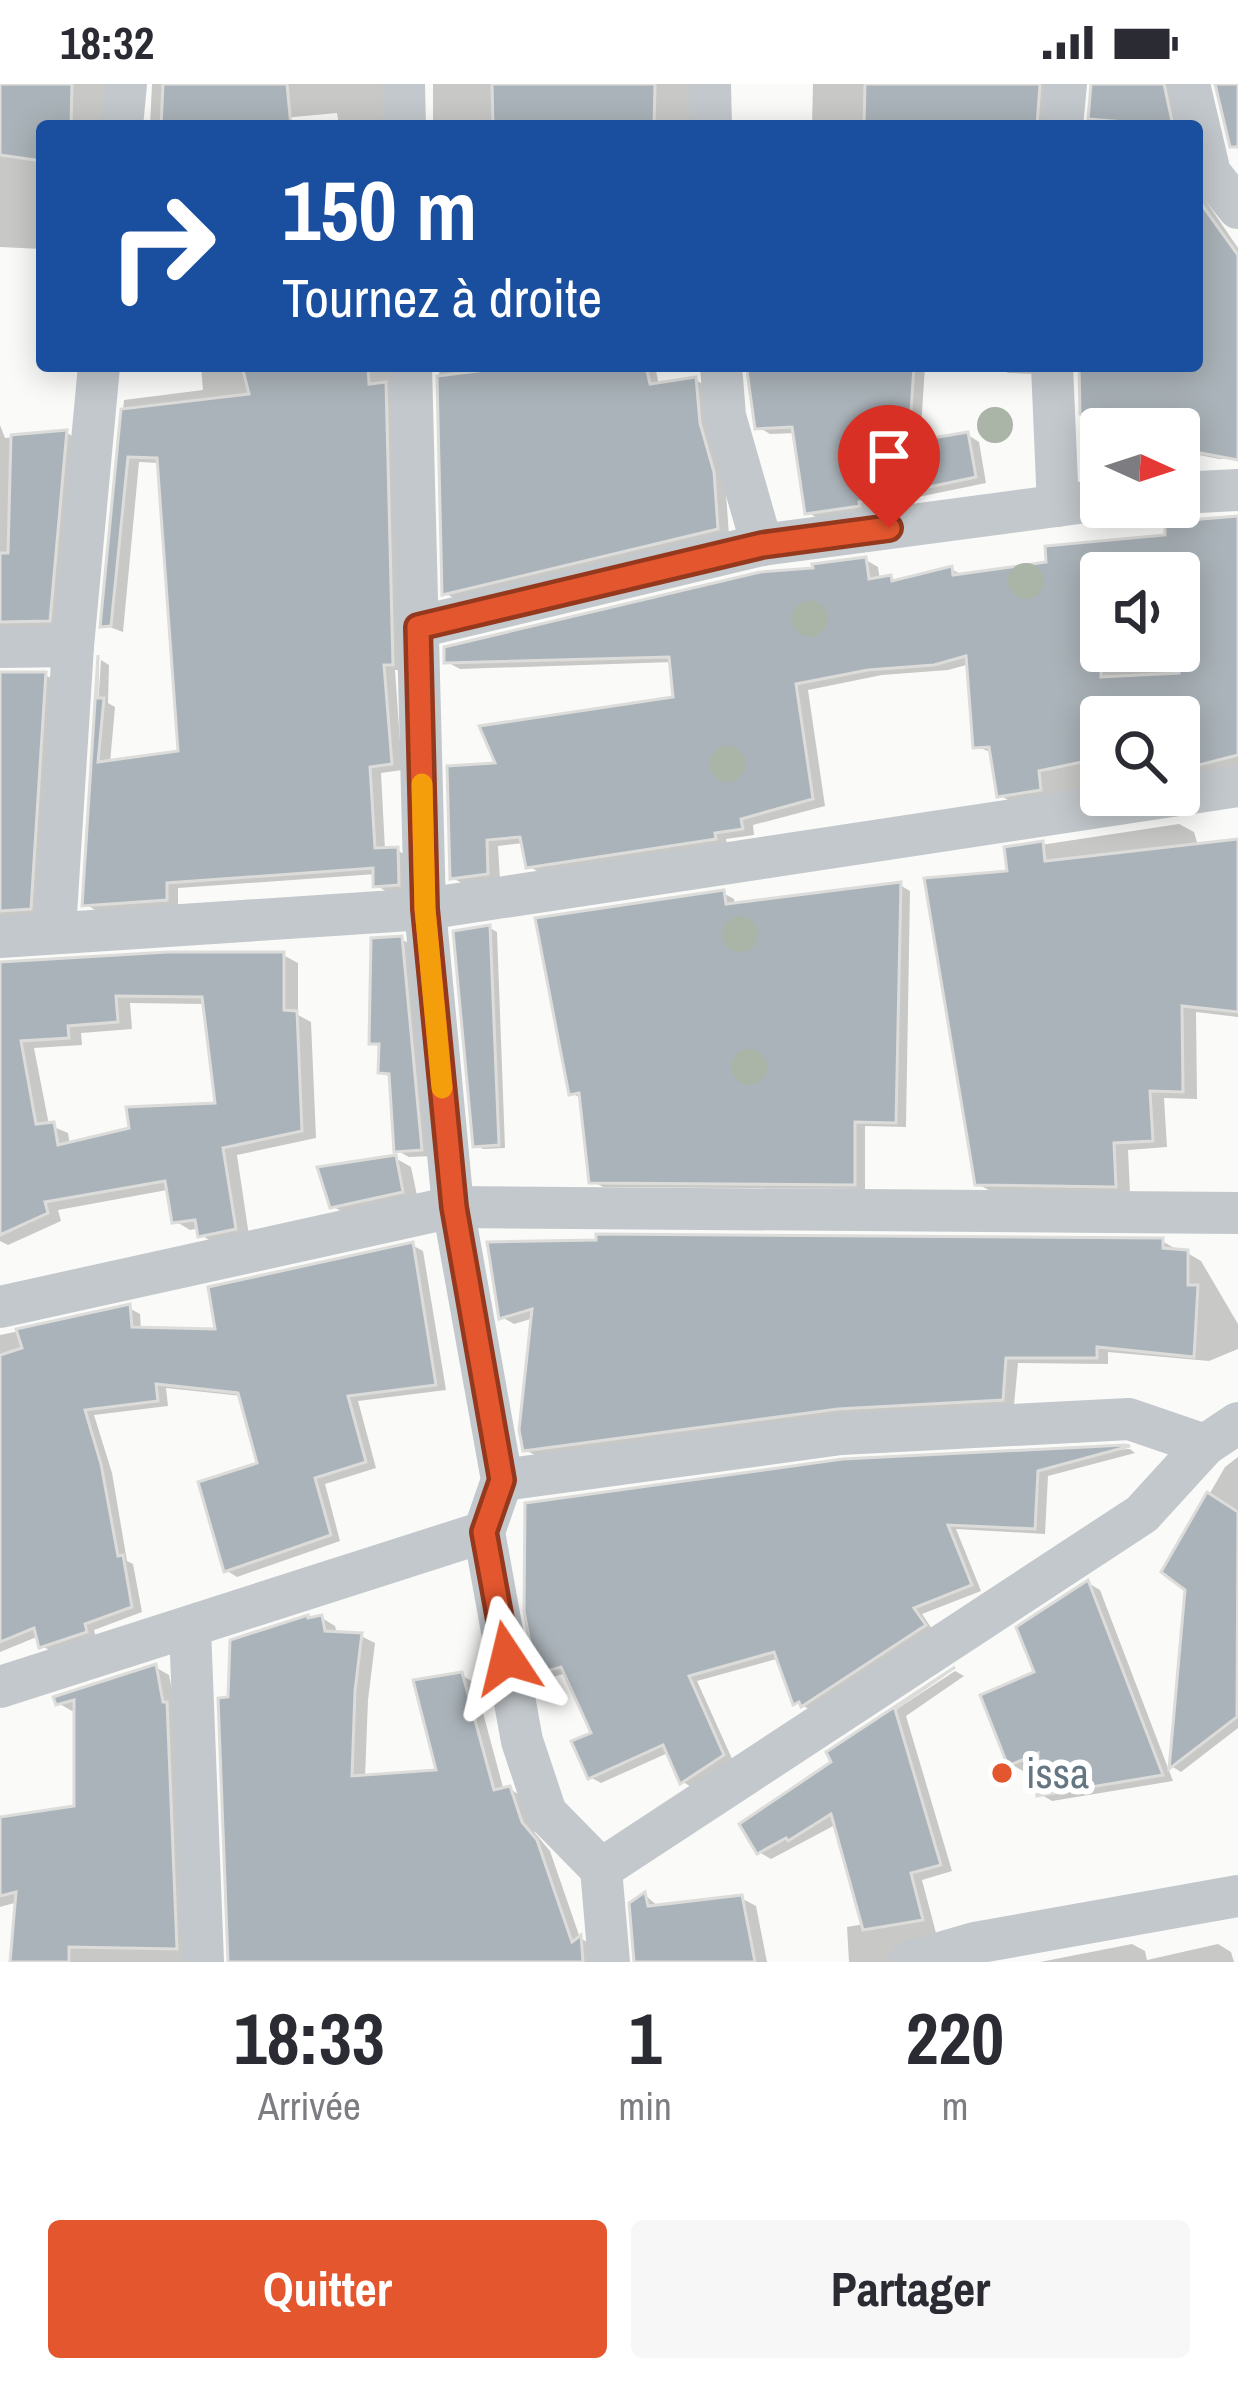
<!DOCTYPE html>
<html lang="fr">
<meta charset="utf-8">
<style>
body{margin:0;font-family:"Archivo Narrow",sans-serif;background:#f7f7f7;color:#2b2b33;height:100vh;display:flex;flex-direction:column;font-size:45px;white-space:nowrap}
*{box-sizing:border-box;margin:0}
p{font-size:39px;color:#7c7c81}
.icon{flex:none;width:66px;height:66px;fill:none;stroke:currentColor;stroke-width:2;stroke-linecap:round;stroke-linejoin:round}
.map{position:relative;height:1878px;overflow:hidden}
.side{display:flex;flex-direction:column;background:#fff;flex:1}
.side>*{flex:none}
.hud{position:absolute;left:36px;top:36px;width:1167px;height:252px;border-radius:12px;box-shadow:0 6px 30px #0003;background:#1a4fa0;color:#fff;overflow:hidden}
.needle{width:78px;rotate:93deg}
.buttons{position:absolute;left:1080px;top:324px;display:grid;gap:24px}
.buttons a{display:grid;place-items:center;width:120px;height:120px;border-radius:12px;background:#fff;box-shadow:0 6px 30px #0003;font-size:60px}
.pin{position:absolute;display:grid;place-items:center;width:102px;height:102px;color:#fff;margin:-123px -51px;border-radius:50% 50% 50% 0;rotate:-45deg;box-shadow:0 0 12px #0007}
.pin .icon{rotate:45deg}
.me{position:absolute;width:132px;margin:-66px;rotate:350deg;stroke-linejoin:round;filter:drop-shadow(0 0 9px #0008)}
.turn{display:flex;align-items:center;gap:42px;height:252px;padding:0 48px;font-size:54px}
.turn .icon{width:156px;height:156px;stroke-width:2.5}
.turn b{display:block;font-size:84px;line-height:102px}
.eta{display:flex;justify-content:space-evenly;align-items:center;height:204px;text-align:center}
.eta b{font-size:72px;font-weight:800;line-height:84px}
.button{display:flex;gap:24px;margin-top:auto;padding:24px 48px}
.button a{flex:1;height:138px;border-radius:12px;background:#e4572e;color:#fff;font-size:48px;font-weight:800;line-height:138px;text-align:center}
.button a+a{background:#f7f7f7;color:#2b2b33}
.status{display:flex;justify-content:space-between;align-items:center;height:84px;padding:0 60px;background:#fff;direction:ltr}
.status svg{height:33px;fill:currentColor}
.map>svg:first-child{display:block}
.shadow{fill:#0003;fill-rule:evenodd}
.building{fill:#aab3b9;stroke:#dcdcda;stroke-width:3;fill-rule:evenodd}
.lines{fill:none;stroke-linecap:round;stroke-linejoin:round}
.minor{stroke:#c3c8cc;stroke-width:42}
.tree{fill:#aab4a7}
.route-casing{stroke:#94391e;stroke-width:30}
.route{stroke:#e4572e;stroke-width:21}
.slow{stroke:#f59e0b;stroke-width:21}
.poi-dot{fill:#e4572e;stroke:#fff;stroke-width:4.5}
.labels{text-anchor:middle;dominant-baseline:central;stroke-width:12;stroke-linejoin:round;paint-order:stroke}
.poi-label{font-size:42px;fill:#657683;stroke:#fff;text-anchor:start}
</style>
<div class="status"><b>18:32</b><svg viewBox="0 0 49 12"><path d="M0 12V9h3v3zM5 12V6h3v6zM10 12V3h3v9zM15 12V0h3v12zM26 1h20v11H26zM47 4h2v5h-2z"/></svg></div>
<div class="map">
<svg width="1238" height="1878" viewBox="0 0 1238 1878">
<rect width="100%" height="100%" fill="#fafaf8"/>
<g class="shadow">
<path d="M0,0H114L110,42H42V165L0,163Z"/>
<path d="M152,0H392V42H339L337,29L272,35L273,42H150Z"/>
<path d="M433,0H694L698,42H433Z"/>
<path d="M813,0H1054L1048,42H812Z"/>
<path d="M1092,0H1177L1182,42H1090Z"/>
<path d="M1197,104L1238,164V374L1219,375L1179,367V345H1101V379L1093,375L1095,336L1082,328L1080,282H1197Z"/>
<path d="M201,282H399L404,586H395L402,686L381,689L385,766H397L409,773L410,806L387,808L376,801V790L178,804V822L97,827L85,820L101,576L109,581L108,619L115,623L110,679L181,670L160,379L139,378L123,548L104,541L124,316L203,306Z"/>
<path d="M439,282H655L659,302L696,296L707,303L725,396L729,451L457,516L445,509Z"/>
<path d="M758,282H925L920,360L968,351L979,358L986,399L870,423V428L819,435L807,428L796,349L770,350L758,343Z"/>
<path d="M997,282H1040L1038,290L1008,289Z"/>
<path d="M0,341L5,354L67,349L81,357L64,544L0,551Z"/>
<path d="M1238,433V683L1179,692V633H1101V704L1012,718L999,711L993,669L975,662L970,580L948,586L882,591L808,606L825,722L753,741L754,751L726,755L727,761L541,789L528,782L524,759L498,762L500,796L465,801L453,794L499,682L676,616L673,578L460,585L447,578L866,476L878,483L880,496L890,494L898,499L951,485L964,492L1058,479ZM1101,489H1179V567H1101Z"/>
<path d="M0,589L45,591L60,599L45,833L0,840Z"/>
<path d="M1179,740L1194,748L1199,765L1238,759V933L1196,928L1197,1015L1164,1014L1167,1063L1128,1066L1130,1109L992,1108L978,1100L1010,789L1007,766Z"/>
<path d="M900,801L910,807L906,1043L865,1042V1105L603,1103L592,1097L582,1015L572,1009L723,809L734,815L735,822Z"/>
<path d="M490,844L497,848L505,1064L483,1065L476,1061Z"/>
<path d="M401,855L414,862L433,1072L409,1073L396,1066L392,994L381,988V964L372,958Z"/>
<path d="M283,871L298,879V931L311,938L316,1054L237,1071L249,1152L216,1160L201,1151L200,1144L190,1146L175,1137L167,1106L58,1126L61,1137L8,1161L0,1157V881ZM130,919L206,920L218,1021L70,1061L68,1049L49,1041L34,964L82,961L81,949L132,945Z"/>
<path d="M395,1074L411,1083L418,1116L348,1131L332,1122Z"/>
<path d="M1162,1157L1174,1164V1168L1189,1170L1201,1177L1238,1240V1265L1209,1277L1108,1268V1280L1018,1279L1014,1321L537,1372L525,1366L534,1234L514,1240L502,1233L491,1161Z"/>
<path d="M412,1161L423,1167L446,1306L358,1317L376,1384L325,1400L340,1457L237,1493L226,1486L260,1381L242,1312L166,1304L168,1322L94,1331L112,1389L127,1477L133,1480L142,1528L94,1546L96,1554L53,1568L42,1562L39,1552L0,1568V1251L129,1224L140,1230L141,1246L219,1248Z"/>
<path d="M1130,1365L1135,1369L1048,1392L1045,1450L956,1445L981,1507L922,1530L934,1548L814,1627L796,1619L780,1574L697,1597L733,1677L693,1704L683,1698L670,1668L601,1699L590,1693L595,1651L567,1589L549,1594L538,1588L844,1378Z"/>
<path d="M1238,1373V1644L1181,1688L1173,1683L1188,1505L1165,1487L1225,1383Z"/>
<path d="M1088,1499L1100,1506L1173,1697L1052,1717L1040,1710L1041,1679L1023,1687L1011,1680L1037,1589Z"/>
<path d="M322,1534L335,1542L337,1550L361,1552L375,1559L368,1616L365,1694L439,1689L461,1591L475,1599L504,1707L510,1705L523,1713L535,1749L550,1767L580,1854L594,1862L597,1878H231V1616Z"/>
<path d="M155,1583L169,1591L176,1626L190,1878H13L18,1818L0,1823V1771L77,1725V1625L72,1627L58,1619Z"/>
<path d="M955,1587L964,1592L906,1632L952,1787L922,1796L937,1853L897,1878H849L847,1843L864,1840L837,1740L771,1775L759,1768L835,1679L830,1669Z"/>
<path d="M645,1811L660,1824L741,1814L756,1822L767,1878H636Z"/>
<path d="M1132,1860L1145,1867L1147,1876L1218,1860L1231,1868L1234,1878H1040Z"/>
</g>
<g class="building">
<path d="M0,0H72L71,42H42V77L0,71Z"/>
<path d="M163,0H287L291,42H161Z"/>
<path d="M492,0H655L654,42H493Z"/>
<path d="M865,0H1040L1037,42H864Z"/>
<path d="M1091,0H1164L1173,42L1088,35Z"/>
<path d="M1215,0H1238V63H1230Z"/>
<path d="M1197,114L1238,171V376L1179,365V345H1092V332L1080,330L1079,282H1197Z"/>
<path d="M242,282H368L369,300L386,298L393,581H384L392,680L370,683L375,764L398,763L399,801L373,803V784L167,799V816L82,822L98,571L97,614H104L98,678L178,667L157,374L128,373L111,542L100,543L121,325L249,310Z"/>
<path d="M517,282H646L650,300L696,293L700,339L714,388L718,445L442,511L437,292Z"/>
<path d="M755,282H914L909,358L968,348L976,393L859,418L860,422L805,430L792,343L755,345L747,287L755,286Z"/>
<path d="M67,346L50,537L0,538V469H8L11,351Z"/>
<path d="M1238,432V671L1195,682L1188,633H1101V674L1039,687L1041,706L997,713L989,663L973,664L966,572L934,581L868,586L796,600L813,715L741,735L743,745L715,749L716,755L526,784L520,753L487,756L488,790L450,795L447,682L495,679L479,642L673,613L669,573L444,579V563L760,488L813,484L812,480L866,473L869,495L891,491L892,497L952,482L953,491L1046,478L1045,462L1165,451V438ZM1101,489H1179V589L1101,593Z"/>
<path d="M0,588H46L31,825L0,827Z"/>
<path d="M1238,755V928L1182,922L1183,1008L1150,1007L1153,1057L1114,1059L1116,1103L975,1101L924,794L1007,787L1004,763L1043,757L1045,777Z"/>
<path d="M901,798L896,1039L855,1038V1101L589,1099L579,1009L569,1011L535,834L724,806L726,820Z"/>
<path d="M490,841L499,1061L473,1063L453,847Z"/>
<path d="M402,852L422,1066L394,1068L389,990L378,989L379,960H369L371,854Z"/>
<path d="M168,868H284V926L297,927L302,1047L223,1064L236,1145L198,1153L195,1136L172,1139L165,1097L45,1118L48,1129L0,1151V878ZM116,912L202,913L215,1019L126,1023L129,1044L58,1061L54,1038L36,1040L21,957L69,954L68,942L118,938Z"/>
<path d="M396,1071L403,1108L330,1124L317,1083Z"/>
<path d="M596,1150L1163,1154V1164L1188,1166V1201H1198L1194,1273L1097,1263V1274H1006L1003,1316L838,1325L523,1367L519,1346L532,1225L499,1235L487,1158L596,1156Z"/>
<path d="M413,1158L436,1301L348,1312L366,1378L315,1394L331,1451L224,1488L198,1398L257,1379L238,1309L156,1300L158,1317L85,1326L101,1380L118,1472L123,1471L132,1523L85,1540L87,1548L39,1564L34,1544L0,1558V1271L22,1264L16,1245L130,1220L132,1243L215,1245L208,1203Z"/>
<path d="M1125,1361L1130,1362L1038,1387L1035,1445L948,1441L972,1501L914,1524L926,1541L801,1623L799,1618L793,1621L774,1568L689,1592L724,1671L680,1700L663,1661L588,1695L571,1657L591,1649L561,1583L536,1590L524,1527L525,1419L843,1375Z"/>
<path d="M1207,1408L1238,1428L1237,1633L1169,1685L1185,1506L1161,1488Z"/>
<path d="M1088,1496L1163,1691L1037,1712L1038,1669L1008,1682L980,1611L1034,1588L1016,1543Z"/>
<path d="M308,1531V1534L322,1531L325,1547L362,1549L355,1607L352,1692L436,1686L413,1596L462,1588L494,1706L510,1702L522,1738L537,1756L572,1858L581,1851L583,1878H228L218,1614L228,1613L230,1556Z"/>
<path d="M156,1580L163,1618H167L177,1865L69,1863V1878H10L16,1808L0,1812V1733L74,1722V1616L56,1621L53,1613Z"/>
<path d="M955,1583L895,1625L941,1781L911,1789L923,1836L863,1846L831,1730L788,1757L786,1754L757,1770L739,1740L831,1678L826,1668Z"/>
<path d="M645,1808L648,1822L742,1811L755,1878H634L629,1819Z"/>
</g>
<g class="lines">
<g class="minor">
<path d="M404,0L405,42"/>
<path d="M710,0L711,42"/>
<path d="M1189,0L1210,89L1238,124"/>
<path d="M122,42L126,0"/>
<path d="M1062,42L1066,0"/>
<path d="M411,282L425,825L453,1123L502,1396L484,1448L522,1657L546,1729L601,1785L609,1878"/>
<path d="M721,282L725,332L762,461"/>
<path d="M1052,282L1058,422"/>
<path d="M1179,409L1238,406"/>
<path d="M418,543L762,461L1101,416"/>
<path d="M0,563L73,562"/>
<path d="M1179,711L1238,702"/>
<path d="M55,846L73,562L99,282"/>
<path d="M0,853L425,825L1178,711"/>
<path d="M0,1223L453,1123L1238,1129"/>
<path d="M502,1396L841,1350L1129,1335L1205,1361L1238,1339"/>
<path d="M190,1544L203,1878"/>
<path d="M0,1603L484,1448"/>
<path d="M601,1785L1142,1430L1205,1361"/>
<path d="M909,1878L975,1859L1238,1812"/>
</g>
</g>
<g class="tree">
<circle cx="995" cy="341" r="18"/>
<circle cx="1026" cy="497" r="18"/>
<circle cx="810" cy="535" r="18"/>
<circle cx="728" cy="680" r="18"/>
<circle cx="740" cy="850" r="18"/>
<circle cx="749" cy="983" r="18"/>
</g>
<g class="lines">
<g class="route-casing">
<path id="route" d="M507,1574L484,1448L502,1396L454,1123L425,825L418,543L762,461L889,444"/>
</g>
<use href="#route" class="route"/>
<path class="slow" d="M422,700L425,825L442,1004"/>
</g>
<circle class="poi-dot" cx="1002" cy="1689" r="12"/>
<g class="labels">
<g class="poi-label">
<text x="1026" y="1689">issa</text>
</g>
</g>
</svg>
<div class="buttons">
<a><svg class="needle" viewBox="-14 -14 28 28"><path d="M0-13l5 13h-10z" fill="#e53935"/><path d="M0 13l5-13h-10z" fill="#7c7c81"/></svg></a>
<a><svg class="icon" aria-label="sound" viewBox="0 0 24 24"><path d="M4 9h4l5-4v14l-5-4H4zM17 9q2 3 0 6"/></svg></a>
<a><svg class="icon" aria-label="search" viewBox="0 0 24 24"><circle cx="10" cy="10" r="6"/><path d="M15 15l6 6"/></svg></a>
</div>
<div class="pin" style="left:889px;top:444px;background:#d93025"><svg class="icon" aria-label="arrive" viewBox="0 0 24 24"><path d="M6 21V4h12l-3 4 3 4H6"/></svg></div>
<svg class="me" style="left:507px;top:1574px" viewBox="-20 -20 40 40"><path d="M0-17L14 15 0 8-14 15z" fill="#e4572e" stroke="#fff" stroke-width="4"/></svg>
<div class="hud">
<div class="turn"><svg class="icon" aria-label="right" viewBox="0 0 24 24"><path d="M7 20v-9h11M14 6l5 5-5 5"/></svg><div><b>150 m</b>Tournez à droite</div></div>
</div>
</div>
<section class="side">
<div class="eta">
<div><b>18:33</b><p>Arrivée</p></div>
<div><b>1</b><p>min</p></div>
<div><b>220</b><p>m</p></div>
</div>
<div class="button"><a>Quitter</a><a>Partager</a></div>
</section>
